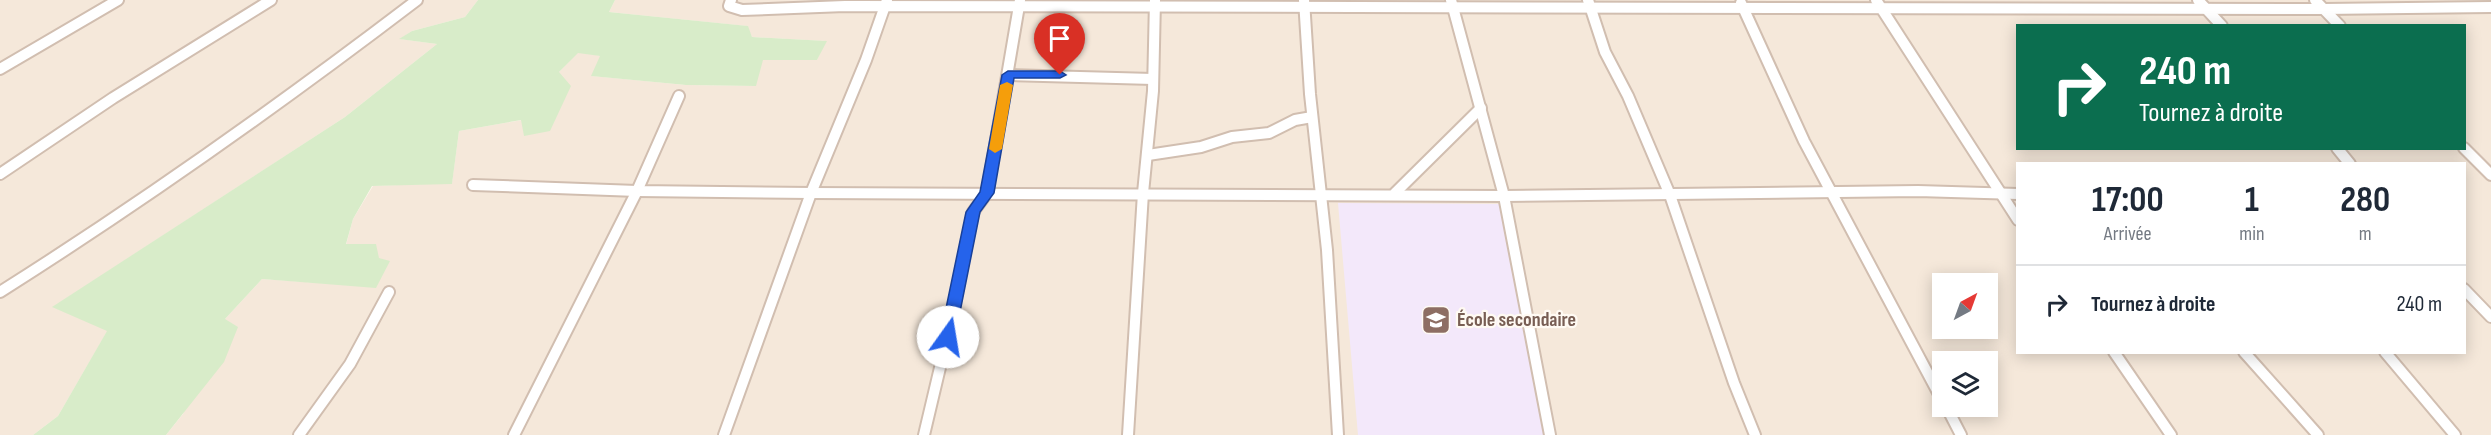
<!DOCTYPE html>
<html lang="fr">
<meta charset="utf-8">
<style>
body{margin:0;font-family:"Sofia Sans Condensed",sans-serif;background:#f6f6f7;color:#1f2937;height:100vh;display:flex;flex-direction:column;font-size:22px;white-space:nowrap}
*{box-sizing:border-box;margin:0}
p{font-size:20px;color:#747a83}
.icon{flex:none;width:33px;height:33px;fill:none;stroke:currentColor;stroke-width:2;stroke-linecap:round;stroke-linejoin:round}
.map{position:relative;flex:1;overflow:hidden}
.panel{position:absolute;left:2016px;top:162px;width:450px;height:192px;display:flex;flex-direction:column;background:#fff;border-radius:0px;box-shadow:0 3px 15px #0003}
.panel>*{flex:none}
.top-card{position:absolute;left:2016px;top:24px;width:450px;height:126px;border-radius:0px;box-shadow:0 3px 15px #0003;background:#0b6e4f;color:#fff;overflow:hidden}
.needle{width:39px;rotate:41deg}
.tools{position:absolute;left:1932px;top:273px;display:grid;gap:12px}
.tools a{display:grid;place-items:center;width:66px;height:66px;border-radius:0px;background:#fff;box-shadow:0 3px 15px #0003;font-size:30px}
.pin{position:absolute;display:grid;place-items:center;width:51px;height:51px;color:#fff;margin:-62px -26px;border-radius:50% 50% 50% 0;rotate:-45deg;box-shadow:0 0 6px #0007}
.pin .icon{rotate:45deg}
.me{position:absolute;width:66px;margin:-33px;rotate:13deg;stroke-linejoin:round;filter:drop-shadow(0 0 4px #0008)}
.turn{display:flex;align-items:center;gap:21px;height:126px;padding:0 24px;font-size:27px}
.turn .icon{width:78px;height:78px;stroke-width:2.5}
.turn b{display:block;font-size:42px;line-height:51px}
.eta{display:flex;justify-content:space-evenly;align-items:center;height:102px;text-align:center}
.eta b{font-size:36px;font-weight:700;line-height:42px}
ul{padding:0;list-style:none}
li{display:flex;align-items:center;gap:18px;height:78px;padding:0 24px;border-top:2px solid #e0e1e3}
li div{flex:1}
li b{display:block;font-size:22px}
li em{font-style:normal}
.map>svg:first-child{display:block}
.residential{fill:#f5e8da;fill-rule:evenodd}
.education{fill:#f3e8fa}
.green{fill:#d8ecc9}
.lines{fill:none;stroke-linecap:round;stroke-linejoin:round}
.street-casing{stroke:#d1beb0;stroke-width:14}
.street{stroke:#fff;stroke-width:10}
.route{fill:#2563eb;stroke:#184099;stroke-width:1.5}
.slow{fill:#f59e0b}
.labels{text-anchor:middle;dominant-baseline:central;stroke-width:4.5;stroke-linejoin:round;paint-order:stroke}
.education-label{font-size:20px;font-weight:bold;fill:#785e54;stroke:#fffaf3;text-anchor:start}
</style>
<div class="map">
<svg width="2491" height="435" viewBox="0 0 2491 435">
<rect width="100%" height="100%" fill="#fdf6ec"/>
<g class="residential">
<path d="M0,0H478L465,17L412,31L400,39L437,44L345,117L53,307L108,330L58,416L33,435H0Z"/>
<path d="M615,0H2491V435H166L183,414L225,319L262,279L376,287L379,258L346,245L353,219L373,186L452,183L459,131L522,120L559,72L578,52L601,56L592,76L686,85L755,86L762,60H817L826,41L752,37L747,26L609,12ZM2018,26H2464V148H2018ZM2018,164H2464V352H2018ZM1942,284H1988V328H1942ZM1942,362H1988V406H1942Z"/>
</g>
<path class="education" d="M1338,203L1501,204L1548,435H1358Z"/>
<path class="green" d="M478,0H615L609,12L748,26L752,37L827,41L817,60H763L756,86L686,85L591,76L600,56L578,53L559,72L571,86L550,131L524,136L521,120L459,131L452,184L372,186L353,219L346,244H376L379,258L390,261L376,288L262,279L225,319L238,327L224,362L166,435H33L58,416L107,331L52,307L345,117L437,44L399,39L412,31L465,17Z"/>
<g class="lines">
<g class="street-casing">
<g id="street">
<path d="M731,0L729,6L742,10L845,6L2324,9L2491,7"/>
<path d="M1304,0L1310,94L1327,250L1338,435"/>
<path d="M1451,0L1504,196L1550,435"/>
<path d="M1588,0L1605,52L1628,96L1670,195L1734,383L1755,435"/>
<path d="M1876,0L2018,220"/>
<path d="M2198,0L2222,26"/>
<path d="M2315,0L2340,26"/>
<path d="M1741,3L1804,141L1942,400"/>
<path d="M0,69L118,0"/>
<path d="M1008,75L1153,79"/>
<path d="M2337,148L2350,164"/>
<path d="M2464,148L2491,175"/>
<path d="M1148,155L1201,147L1232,137L1269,133L1295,120L1312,117"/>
<path d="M0,174L113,98L271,0"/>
<path d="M473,185L637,191L811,193L1504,196L1918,191L2018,194"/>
<path d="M1395,193L1481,108"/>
<path d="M2464,289L2491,317"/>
<path d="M0,292C144,201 282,103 417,0"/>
<path d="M2114,352L2171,435"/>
<path d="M2244,352L2318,435"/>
<path d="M2385,352L2455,435"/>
<path d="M1946,406L1961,435"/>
<path d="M299,435L350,364L389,292"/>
<path d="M514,435L637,191L679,96"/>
<path d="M724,435L811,193L866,60L887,0"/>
<path d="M924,435L952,317L973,212L987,193L1020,0"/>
<path d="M1128,435L1143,193L1153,91L1155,0"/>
</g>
</g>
<use href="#street" class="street"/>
</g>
<path class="route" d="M1008,71H1060L1066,75L1060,78H1014L994,193L980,212L955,337L953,340H942L940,337L966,212L980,192L1002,75Z"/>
<path class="slow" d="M1007,82L1013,85L1002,149L995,153L989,149L1000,85Z"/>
<defs>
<g id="school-square" transform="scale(1.5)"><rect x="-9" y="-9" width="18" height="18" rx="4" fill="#8d6e63" stroke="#fffaf3"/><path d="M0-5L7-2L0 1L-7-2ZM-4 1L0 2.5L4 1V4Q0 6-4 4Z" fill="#fff"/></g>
</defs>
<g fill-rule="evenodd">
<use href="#school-square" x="1436" y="320"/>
</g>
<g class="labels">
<g class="education-label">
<text x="1457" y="320">École secondaire</text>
</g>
</g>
</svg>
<div class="tools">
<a><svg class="needle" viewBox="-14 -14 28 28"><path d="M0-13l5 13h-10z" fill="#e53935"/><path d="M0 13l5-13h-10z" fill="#747a83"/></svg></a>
<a><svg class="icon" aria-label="layers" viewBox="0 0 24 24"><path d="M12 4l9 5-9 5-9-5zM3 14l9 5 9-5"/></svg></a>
</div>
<div class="pin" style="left:1060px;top:75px;background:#d93025"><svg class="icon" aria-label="arrive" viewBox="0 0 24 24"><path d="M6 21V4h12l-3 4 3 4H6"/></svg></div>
<svg class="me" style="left:948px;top:337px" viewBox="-20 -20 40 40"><circle r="19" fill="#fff"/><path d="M0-13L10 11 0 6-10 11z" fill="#2563eb"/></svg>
<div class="top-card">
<div class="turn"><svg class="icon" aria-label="right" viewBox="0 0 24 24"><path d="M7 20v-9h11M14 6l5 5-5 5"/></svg><div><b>240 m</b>Tournez à droite</div></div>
</div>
<section class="panel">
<div class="eta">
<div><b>17:00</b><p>Arrivée</p></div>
<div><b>1</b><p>min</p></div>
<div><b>280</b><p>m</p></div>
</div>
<ul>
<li><svg class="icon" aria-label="right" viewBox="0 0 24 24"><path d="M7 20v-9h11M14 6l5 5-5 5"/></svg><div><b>Tournez à droite</b></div><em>240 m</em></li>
</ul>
</section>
</div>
